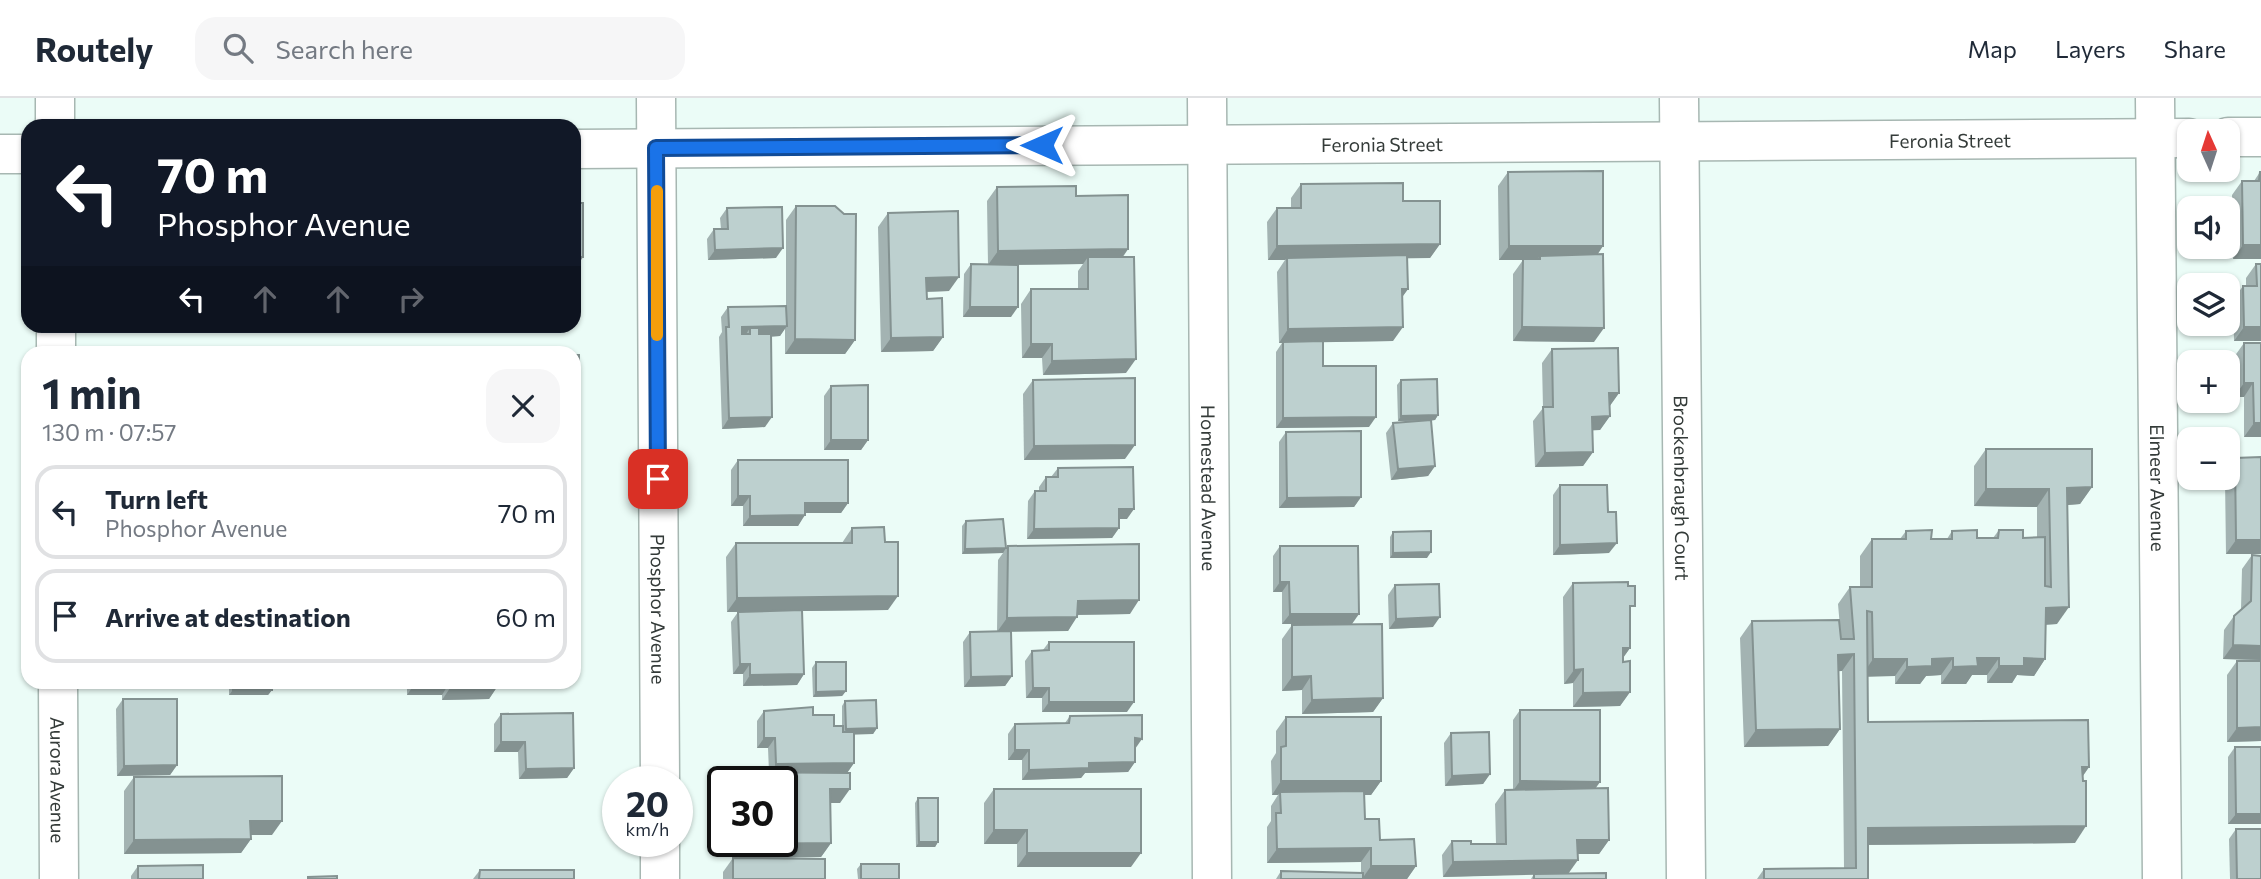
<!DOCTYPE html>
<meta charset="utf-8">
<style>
body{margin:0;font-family:Commissioner,sans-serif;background:#f6f6f7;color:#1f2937;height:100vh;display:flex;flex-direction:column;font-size:26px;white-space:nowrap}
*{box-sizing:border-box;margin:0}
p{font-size:23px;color:#747a83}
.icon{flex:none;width:38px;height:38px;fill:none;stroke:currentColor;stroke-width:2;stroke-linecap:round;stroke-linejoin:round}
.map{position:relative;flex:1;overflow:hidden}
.panel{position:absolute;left:21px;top:248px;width:560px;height:343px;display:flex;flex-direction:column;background:#fff;border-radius:21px;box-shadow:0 2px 5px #0004}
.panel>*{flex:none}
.guide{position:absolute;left:21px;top:21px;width:560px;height:214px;border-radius:21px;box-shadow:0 2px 5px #0004;background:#111827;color:#fff;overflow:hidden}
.needle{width:46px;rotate:357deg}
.fabs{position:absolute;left:2177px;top:21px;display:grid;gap:14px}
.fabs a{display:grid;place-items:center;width:63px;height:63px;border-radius:14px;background:#fff;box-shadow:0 2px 5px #0004;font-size:35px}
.speed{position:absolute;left:602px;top:668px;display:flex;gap:14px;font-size:35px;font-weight:700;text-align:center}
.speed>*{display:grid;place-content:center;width:91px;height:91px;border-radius:50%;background:#fff;box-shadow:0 2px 5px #0004;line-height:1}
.speed small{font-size:18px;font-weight:400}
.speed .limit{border:4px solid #111;border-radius:10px;background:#fff;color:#111}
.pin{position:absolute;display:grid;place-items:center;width:60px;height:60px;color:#fff;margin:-30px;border-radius:14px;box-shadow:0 4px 10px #0006}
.me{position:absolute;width:77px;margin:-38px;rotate:270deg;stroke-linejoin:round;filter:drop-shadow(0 0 5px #0008)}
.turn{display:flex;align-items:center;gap:24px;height:147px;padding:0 21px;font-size:32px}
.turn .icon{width:91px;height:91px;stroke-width:2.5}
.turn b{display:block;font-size:49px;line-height:60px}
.lanes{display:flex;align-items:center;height:66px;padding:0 21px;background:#0003;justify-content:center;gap:35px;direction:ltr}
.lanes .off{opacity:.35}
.round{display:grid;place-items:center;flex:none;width:74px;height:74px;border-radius:21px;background:#f6f6f7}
.summary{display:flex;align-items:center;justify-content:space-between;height:119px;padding:0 21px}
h1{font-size:42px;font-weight:700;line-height:52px}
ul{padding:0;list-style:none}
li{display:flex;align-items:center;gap:21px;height:94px;margin:0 14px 10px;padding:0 7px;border:4px solid #e0e1e3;border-radius:21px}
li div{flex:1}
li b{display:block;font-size:26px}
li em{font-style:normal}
header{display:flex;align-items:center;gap:42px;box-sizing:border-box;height:98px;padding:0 35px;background:#fff;border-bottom:2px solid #e0e1e3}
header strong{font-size:33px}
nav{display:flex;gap:38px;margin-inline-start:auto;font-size:24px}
.search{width:490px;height:63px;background:#f6f6f7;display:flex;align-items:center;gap:18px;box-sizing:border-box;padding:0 24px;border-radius:21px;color:#747a83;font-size:26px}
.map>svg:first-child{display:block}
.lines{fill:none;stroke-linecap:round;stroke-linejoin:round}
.minor-casing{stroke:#a7b7b2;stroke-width:41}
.minor{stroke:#fff;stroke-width:38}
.wall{fill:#a3b3b2}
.shaded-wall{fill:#849291}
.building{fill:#bdd0cf;stroke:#849291;stroke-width:2}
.route-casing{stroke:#114b97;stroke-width:18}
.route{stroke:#1a73e8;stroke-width:12}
.slow{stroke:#f59e0b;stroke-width:12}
.labels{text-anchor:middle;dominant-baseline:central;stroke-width:5;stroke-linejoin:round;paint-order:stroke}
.street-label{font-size:19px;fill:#343b39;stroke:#fff}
</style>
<header>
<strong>Routely</strong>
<div class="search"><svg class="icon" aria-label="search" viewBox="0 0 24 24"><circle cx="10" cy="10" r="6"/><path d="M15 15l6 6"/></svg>Search here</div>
<nav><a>Map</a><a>Layers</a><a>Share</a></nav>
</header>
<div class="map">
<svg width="2261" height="781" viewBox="0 0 2261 781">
<rect width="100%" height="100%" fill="#ebfcf7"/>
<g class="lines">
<g class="minor-casing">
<g id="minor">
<path d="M55,0V28"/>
<path id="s1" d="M656,0L660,684"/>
<path id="s2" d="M1207,0L1212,781"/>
<path id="s3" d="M1679,0L1686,781"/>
<path id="s4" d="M2155,0L2162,781"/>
<path d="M2228,39H2261"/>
<path id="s5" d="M574,51L2189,40"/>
<path d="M0,56H28"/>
<path d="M56,228V256"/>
<path id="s6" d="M58,584L59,781"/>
<path d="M660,744V781"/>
</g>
</g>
<use href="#minor" class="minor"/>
</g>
<g class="wall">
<path d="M1508,74L1597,156L1594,244L1513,243V176L1523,162H1499L1498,88Z"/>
<path d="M2260,74L2261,161H2233L2232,97L2242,83H2254Z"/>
<path d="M1301,86L1403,103L1440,146L1430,160H1407L1408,191L1402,199L1393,243L1323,244V268L1369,329L1276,330V254L1282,245H1279L1277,174L1285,162H1268L1267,124L1277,110H1291V100Z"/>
<path d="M997,89L1076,98L1128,151L1123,159L1126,275L1043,277L1042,260H1022L1021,206L1031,191H1078V173L1083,166L1018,167L1011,219H963L964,176L971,166H988L987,103Z"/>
<path d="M796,108L855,242L845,256H785V230L780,238L771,239L765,329L722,331L719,239L722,234L721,219L728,209L786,208V122Z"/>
<path d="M727,110L776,160L708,162L707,141L714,131H721L720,120Z"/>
<path d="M888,115L949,193L927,194V201L943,239L933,253L881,254L878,129Z"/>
<path d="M2256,166L2261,243H2234L2233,202L2243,188H2246V180Z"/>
<path d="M2244,245H2261V339H2244V299H2234V259Z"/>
<path d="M1552,251L1619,295L1609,309L1610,318L1600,332H1592L1593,354L1583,368L1535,369L1533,323L1543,310L1542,265Z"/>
<path d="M1033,282L1125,361L1024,362L1023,296Z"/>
<path d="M1401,282L1438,317L1435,322L1431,323L1435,368L1428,378L1391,382L1386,335L1393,325L1422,323H1398L1397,287Z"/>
<path d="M831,288L868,342L861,352H824V298Z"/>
<path d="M1286,334L1361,399L1354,409L1279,410V344Z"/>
<path d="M1986,351L2092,389L2080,406L2068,407L2057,526L2046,527L2045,561L2034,578L2017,577L2012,585H1987V577H1972L1966,586H1941V577L1926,578L1920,586H1895V578H1868V624L2089,669L2083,678L2075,745L1868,747V781H1757L1764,771L1844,770L1842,573H1838L1840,631L1828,648L1744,649L1740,540L1752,523L1841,541L1838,506L1850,489H1860V458L1872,441H1900L1906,433L1931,441H1947L1952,433L1977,440H1993L1999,432L2023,440H2037V409L1974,408V368Z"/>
<path d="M2261,359V456H2226L2225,380H2228V370L2235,360Z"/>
<path d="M738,362L848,405L841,415H805L798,428H743V408H731V372Z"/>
<path d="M1058,370L1127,421H1119V430L1112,440L1027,441L1028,403L1035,393H1039V389L1046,379H1051Z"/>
<path d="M1560,387L1609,455L1553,457V397Z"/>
<path d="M966,423L1006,450L1008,448L1130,516L1077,517L1068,533H1011L1012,578L1005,588L964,589L963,544L970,534L997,533L998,462L1003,455L962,456V428Z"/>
<path d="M852,430L888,512L802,513L804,576L797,587L743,588V576H733L731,524L738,514H739H727L726,459L736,445H842Z"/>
<path d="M1393,434L1427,460H1390V439Z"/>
<path d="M1280,448L1352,526H1282V494H1273V458Z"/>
<path d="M2252,457L2261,562L2223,561L2224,532L2234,518L2241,511L2242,471Z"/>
<path d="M1573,485L1630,515V550L1623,560V564L1630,594L1620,608L1573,609V585L1564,586L1563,499Z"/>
<path d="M1395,487L1433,529L1389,531L1388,497Z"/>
<path d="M1292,527L1383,600L1373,614L1302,616V592L1282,593V541Z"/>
<path d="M1049,544L1127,614H1042V600H1026L1025,563L1032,553L1043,552Z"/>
<path d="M2237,563H2261V643L2227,644V577Z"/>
<path d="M816,564L846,593L842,598L813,599L812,570Z"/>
<path d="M229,584H272V592L268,597H229Z"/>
<path d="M407,584H543L540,588L497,589L489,601L442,602V597H407Z"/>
<path d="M123,601L177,667L170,677L117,678L116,611Z"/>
<path d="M845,603L877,630L873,636H854V665L847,675L840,705H830L831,745L821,759L739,760V744H782V684H741L748,674H769L768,650H757V623L764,613L813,617L834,628H842V608Z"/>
<path d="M1520,612L1595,690L1609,742L1599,756H1578L1568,776L1606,781H1531L1534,776L1443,779L1442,757L1452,743L1471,746H1496L1495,706L1505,692H1513V622Z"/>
<path d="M501,616L574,670L567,680L519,681L518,654H494V626Z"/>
<path d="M1070,618L1135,651V664L1128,674L1085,675L1081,680L1022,682V662H1008V636L1015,626L1065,625Z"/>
<path d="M1286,619L1381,683L1371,697H1364L1365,721L1380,742L1416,768L1407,781H1276L1281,773L1361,775V764L1267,765V729L1271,723V708L1278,697H1272L1271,663L1276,655V633Z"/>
<path d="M1451,635L1490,676L1483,686L1445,688L1444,645Z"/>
<path d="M2235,649L2261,726H2228V659Z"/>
<path d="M134,679L272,737H251V741L241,755L124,756V693Z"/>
<path d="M994,691L1131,769H1017V746H984V705Z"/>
<path d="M918,700L938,744L935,749H916L915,705Z"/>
<path d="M2236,731L2261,781H2230L2229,741Z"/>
<path d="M733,760L825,781H723V774Z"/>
<path d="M861,766L899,781H858L857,771Z"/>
<path d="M138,768L203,781H131V778Z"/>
<path d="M480,772L574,781H473Z"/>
</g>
<g class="shaded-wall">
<path d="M1440,146L1430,160L1287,162V160L1285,162H1268L1277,148Z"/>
<path d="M2243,147H2261V161H2233Z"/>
<path d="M1509,148H1603L1594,162L1540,158L1537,162H1499Z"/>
<path d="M783,150L776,160L708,162L715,152Z"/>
<path d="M1128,151L1118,165L1088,159L1083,166L988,167L998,153Z"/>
<path d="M575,159H583L574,173Z"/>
<path d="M959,179L949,193L917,194L926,180Z"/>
<path d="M1402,191H1408L1398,205Z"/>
<path d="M970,209H1018L1011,219H963Z"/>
<path d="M535,228H569L566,231H532Z"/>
<path d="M787,228L780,238L747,239L750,236V230L744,239H735L742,229Z"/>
<path d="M1403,229L1393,243L1279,245L1288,231Z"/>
<path d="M1522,229L1604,230L1594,244L1513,243Z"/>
<path d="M2244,229H2261V243H2234Z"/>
<path d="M943,239L933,253L881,254L891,240Z"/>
<path d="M795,241L855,242L845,256H785Z"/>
<path d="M1031,246H1052L1042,260H1022Z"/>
<path d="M1136,261L1126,275L1043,277L1052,263Z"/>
<path d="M2244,285H2253L2244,299H2234Z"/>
<path d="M1609,295H1619L1609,309Z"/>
<path d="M574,309H579L574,317Z"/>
<path d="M1438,317L1435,322L1398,323L1401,318Z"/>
<path d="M1610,318L1600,332L1582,333L1592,319Z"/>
<path d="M772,319L765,329L722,331L729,320Z"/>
<path d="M1376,319L1369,329L1276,330L1283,320Z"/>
<path d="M2254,325H2261V339H2244Z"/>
<path d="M831,342H868L861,352H824Z"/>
<path d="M1135,347L1125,361L1024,362L1034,348Z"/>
<path d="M1593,354L1583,368L1535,369L1545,355Z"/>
<path d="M1435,368L1428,378L1391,382L1398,371Z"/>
<path d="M2092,389L2080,406L2055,408L2067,390Z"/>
<path d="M1986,391H2049L2037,409L1974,408Z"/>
<path d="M574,392H580L574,400Z"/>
<path d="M738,398H750L743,408H731Z"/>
<path d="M1361,399L1354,409L1279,410L1287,400Z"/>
<path d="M805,405H848L841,415H798Z"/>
<path d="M1119,411H1134L1127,421H1112Z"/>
<path d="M805,417L798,428H743L750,418Z"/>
<path d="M1119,430L1112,440L1027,441L1034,431Z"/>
<path d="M2236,442H2261V456H2226Z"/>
<path d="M1617,445L1609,455L1553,457L1560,447Z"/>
<path d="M1006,450L1003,455L962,456L965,451Z"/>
<path d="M1431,454L1427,460H1390L1393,455Z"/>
<path d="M1280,484H1289L1282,494H1273Z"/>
<path d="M898,498L888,512L727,514L737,500Z"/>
<path d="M1139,502L1130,516L1068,517L1078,503Z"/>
<path d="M2069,509L2057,526L2034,527L2046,510Z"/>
<path d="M1290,516H1359L1352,526H1282Z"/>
<path d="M1077,519L1068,533L997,534L1007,520Z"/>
<path d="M1440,519L1433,529L1389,531L1396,521Z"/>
<path d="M2233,547L2261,548V562L2223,561Z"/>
<path d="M1623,550H1630L1620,564Z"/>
<path d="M1854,556L1842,573L1826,574L1838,557Z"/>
<path d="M1953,560L1941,577L1926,578L1920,586H1895L1907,569L1932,561Z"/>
<path d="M1977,560H1999L1987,577H1972L1966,586H1941L1953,569Z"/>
<path d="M2024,560L2045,561L2034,578L2017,577L2012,585H1987L1999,568Z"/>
<path d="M1873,561H1907L1895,578L1861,579Z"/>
<path d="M740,566H750L743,576H733Z"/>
<path d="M1583,571L1573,585L1564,586L1574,572Z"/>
<path d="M804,576L797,587L743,588L750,577Z"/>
<path d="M1012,578L1005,588L964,589L971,579Z"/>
<path d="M1311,578L1302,592L1282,593L1292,579Z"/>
<path d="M127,584H199L196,589H124Z"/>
<path d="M416,584H450L442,597H407Z"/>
<path d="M492,584H543L540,588L497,589L489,601L442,602L452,587Z"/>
<path d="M1033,590H1049L1042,600H1026Z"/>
<path d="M233,592H272L268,597H229Z"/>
<path d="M846,593L842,598L813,599L816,594Z"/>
<path d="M1630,594L1620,608L1573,609L1583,595Z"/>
<path d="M1383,600L1373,614L1302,616L1312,602Z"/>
<path d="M1049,604H1134L1127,614H1042Z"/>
<path d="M2261,629V643L2227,644L2237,630Z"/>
<path d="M877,630L873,636L843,637L846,631Z"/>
<path d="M1840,631L1828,648L1744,649L1756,632Z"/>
<path d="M764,640H775L768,650H757Z"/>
<path d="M1135,640L1142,641L1135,651Z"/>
<path d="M501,644H525L518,654H494Z"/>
<path d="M1015,652H1029L1022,662H1008Z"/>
<path d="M1135,664L1128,674L1085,675L1081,680L1022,682L1029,672L1089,665Z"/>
<path d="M854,665L847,675L769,676L776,666Z"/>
<path d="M177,667L170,677L117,678L124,668Z"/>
<path d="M2082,669H2089L2077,686Z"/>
<path d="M574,670L567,680L519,681L526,671Z"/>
<path d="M1490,676L1483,686L1445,688L1452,678Z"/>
<path d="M1281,683H1381L1371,697H1281L1280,694L1278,697H1272Z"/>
<path d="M1520,683L1600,684L1593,694L1513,693Z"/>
<path d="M830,691H850L840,705H820Z"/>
<path d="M2236,716H2261V726H2228Z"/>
<path d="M250,723H282L272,737H240Z"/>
<path d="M2086,728L2075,745L1856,747L1868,730Z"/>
<path d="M994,732H1027L1017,746H984Z"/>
<path d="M251,741L241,755L124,756L134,742Z"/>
<path d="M1577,742H1609L1599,756H1568Z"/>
<path d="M919,744H938L935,749H916Z"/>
<path d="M831,745L821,759L739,760L749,746Z"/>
<path d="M1371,750L1361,764L1267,765L1277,751Z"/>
<path d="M1027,755H1141L1131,769H1017Z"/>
<path d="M1578,762L1568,776L1443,779L1453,764Z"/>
<path d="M1371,768H1416L1407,781H1362Z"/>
</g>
<g class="building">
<path d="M1603,73V148H1509L1508,74Z"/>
<path d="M2260,74H2261V147H2243L2242,83H2259Z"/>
<path d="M1403,85V103H1440V146L1277,148V110H1301V86Z"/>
<path d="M1076,88V98L1128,97V151L998,153L997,89Z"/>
<path d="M574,105H583V159H575L576,217H574Z"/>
<path d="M796,108H835L844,116H856L855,242L795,241Z"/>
<path d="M782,109L783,150L715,152L714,131H728L727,110Z"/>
<path d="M958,113L959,179L926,180L927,201L942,200L943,239L891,240L888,115Z"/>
<path d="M1603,156L1604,230L1522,229L1523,161H1540V158Z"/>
<path d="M1407,157L1408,191H1402L1403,229L1288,231L1287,160Z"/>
<path d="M1088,159H1134L1136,261L1052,263V246H1031V191H1088Z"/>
<path d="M971,166L1018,167V209H970Z"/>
<path d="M2256,166H2261V229H2244L2243,188H2257Z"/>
<path d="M786,208L787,228L742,229V236H750V230H759V236H771L772,319L729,320L726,229H729L728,209Z"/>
<path d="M1323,243V268H1376V319L1283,320V244Z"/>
<path d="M2244,245H2261V325H2254L2253,285H2244Z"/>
<path d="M1618,250L1619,295H1609L1610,318L1592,319L1593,354L1545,355L1543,309H1553L1552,251Z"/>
<rect x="353" y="252" width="31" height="4"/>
<rect x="493" y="253" width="13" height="3"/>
<rect x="574" y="257" width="5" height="52"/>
<path d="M1135,280V347L1034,348L1033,282Z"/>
<path d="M1437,281L1438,317L1401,318V282Z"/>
<path d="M868,287V342H831V288Z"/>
<path d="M1431,322L1435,368L1398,371L1393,325Z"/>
<path d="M1361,333V399L1287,400L1286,334Z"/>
<path d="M1986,351H2092V389L2067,390L2069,509L2046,510L2045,561L2024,560V568H1999V560H1977L1978,568L1953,569V560L1932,561V568L1907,569V561H1873L1872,514L1867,513L1868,624L2088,622L2089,669H2082L2083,683H2086V728L1868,730V781H1764V771L1856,770L1854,556L1838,557L1840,631L1756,632L1752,523L1839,522L1841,541H1854L1850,489H1872V441H1906V433L1932,432L1931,441H1952V433L1977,432V440H1998L1999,432H2023V440L2045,439V488L2051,489L2049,391H1986Z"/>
<path d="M574,352H579L580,392H574Z"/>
<path d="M2261,359V442H2236L2235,360Z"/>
<path d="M738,362H848V405H805V417L750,418V398H738Z"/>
<path d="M1133,369L1134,411H1119V430L1034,431L1035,393H1046V379H1058V370Z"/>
<path d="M1560,387H1607L1608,414H1616L1617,445L1560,447Z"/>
<path d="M1003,421L1006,450L965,451L966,423Z"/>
<path d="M884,429L885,444H898V498L737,500L736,445H852V430Z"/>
<path d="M1431,433V454L1393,455V434Z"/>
<path d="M1139,446V502L1078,503L1077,519L1007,520L1008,448Z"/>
<path d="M1280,448H1358L1359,516H1290L1289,484H1280Z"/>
<path d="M574,450H575L576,499H574Z"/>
<path d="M2252,457L2261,458V548L2233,547L2234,518L2251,503Z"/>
<path d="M1628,484V488H1635V508H1630V550H1623V564L1630,563V594L1583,595V571L1574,572L1573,485Z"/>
<path d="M1439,486L1440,519L1396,521L1395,487Z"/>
<path d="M802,512L804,576L750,577V566H740L738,514Z"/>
<path d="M1382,526L1383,600L1312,602L1311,578L1292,579V527Z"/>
<path d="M1011,533L1012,578L971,579L970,534Z"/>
<path d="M1049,544H1134V604H1049V590H1033L1032,553L1049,552Z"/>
<path d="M2237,563H2261V629L2237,630Z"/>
<path d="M816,564H846V593L816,594Z"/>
<rect x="233" y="584" width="39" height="8"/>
<rect x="452" y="584" width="46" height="3"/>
<path d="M123,601H177V667L124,668Z"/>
<path d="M876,602L877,630L846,631L845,603Z"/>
<path d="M813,609V617H834V628H843V634H854V665L776,666L775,640H764V613Z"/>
<path d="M1520,612H1600V684L1520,683Z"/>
<path d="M573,615L574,670L526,671L525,644H501V616Z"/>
<path d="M1142,617V641L1135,640V664L1089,665V670L1029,672V652H1015V626L1069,625L1070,618Z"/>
<path d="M1286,619H1381V683H1281V649L1286,648Z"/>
<path d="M1489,634L1490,676L1452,678L1451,635Z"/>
<path d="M2235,649H2261V716H2236Z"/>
<path d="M748,674L850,675V691H830L831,745L749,746V744H782V684H748Z"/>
<path d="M282,678V723H250L251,741L134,742V679Z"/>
<path d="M1608,690L1609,742H1577L1578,762L1453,764L1452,743H1471V746H1506L1505,692Z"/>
<path d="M994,691H1141V755H1027V732H994Z"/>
<path d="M1364,693L1365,721H1379L1380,742L1414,741L1416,768H1371V750L1277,751L1276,715H1281L1280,694Z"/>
<path d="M918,700H938V744H919Z"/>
<path d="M2236,731H2261V781H2237Z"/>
<path d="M733,760L825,761V781H733Z"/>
<rect x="861" y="766" width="38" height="15"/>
<path d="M203,767V781H138V768Z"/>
<path d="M480,772H574V781H479Z"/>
<path d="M1281,773L1363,775V781H1281Z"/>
<path d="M1606,775V781H1534V776Z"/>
<path d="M337,778V781H308V779Z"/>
</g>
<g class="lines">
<g class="route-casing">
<path id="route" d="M658,381L656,50L1042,47"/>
</g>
<use href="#route" class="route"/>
<path class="slow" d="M657,93V237"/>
</g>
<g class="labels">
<g class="street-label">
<text stroke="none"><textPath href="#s5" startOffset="1376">Feronia Street</textPath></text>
<text stroke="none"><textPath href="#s5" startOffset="808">Feronia Street</textPath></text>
<text stroke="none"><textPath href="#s2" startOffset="390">Homestead Avenue</textPath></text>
<text stroke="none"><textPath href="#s3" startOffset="390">Brockenbraugh Court</textPath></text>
<text stroke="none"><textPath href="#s4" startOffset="390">Elmeer Avenue</textPath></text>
<text stroke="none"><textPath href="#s1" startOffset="511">Phosphor Avenue</textPath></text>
<text stroke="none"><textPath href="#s6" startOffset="98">Aurora Avenue</textPath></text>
</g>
</g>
</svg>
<div class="fabs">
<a><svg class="needle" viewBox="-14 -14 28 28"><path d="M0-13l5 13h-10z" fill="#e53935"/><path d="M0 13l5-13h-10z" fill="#747a83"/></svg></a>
<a><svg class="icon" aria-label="sound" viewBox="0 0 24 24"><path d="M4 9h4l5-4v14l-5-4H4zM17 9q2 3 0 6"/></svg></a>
<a><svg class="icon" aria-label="layers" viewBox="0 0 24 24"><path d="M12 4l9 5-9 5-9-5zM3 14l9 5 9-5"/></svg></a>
<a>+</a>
<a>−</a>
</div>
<div class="speed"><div>20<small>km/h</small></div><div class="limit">30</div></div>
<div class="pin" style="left:658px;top:381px;background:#d93025"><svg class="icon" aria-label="arrive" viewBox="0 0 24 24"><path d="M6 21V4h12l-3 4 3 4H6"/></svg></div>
<svg class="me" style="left:1042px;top:47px" viewBox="-20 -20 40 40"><path d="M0-17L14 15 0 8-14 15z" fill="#1a73e8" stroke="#fff" stroke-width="4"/></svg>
<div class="guide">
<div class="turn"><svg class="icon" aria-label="left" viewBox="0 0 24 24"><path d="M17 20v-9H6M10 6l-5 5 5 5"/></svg><div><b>70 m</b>Phosphor Avenue</div></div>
<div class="lanes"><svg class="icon" aria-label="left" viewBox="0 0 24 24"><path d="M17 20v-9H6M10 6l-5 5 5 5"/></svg><svg class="icon off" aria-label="ahead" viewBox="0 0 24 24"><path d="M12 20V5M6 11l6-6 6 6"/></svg><svg class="icon off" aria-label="ahead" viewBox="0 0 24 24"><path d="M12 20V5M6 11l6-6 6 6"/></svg><svg class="icon off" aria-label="right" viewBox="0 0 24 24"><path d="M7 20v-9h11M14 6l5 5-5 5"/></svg></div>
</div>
<section class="panel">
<div class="summary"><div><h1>1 min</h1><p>130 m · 07:57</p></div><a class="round"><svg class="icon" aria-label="close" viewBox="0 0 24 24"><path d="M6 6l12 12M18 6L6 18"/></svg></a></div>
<ul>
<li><svg class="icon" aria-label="left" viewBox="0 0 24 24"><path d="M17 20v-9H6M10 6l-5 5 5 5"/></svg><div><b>Turn left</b><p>Phosphor Avenue</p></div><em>70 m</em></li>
<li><svg class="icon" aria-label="arrive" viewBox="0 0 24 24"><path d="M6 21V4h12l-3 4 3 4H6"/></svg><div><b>Arrive at destination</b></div><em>60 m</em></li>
</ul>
</section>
</div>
